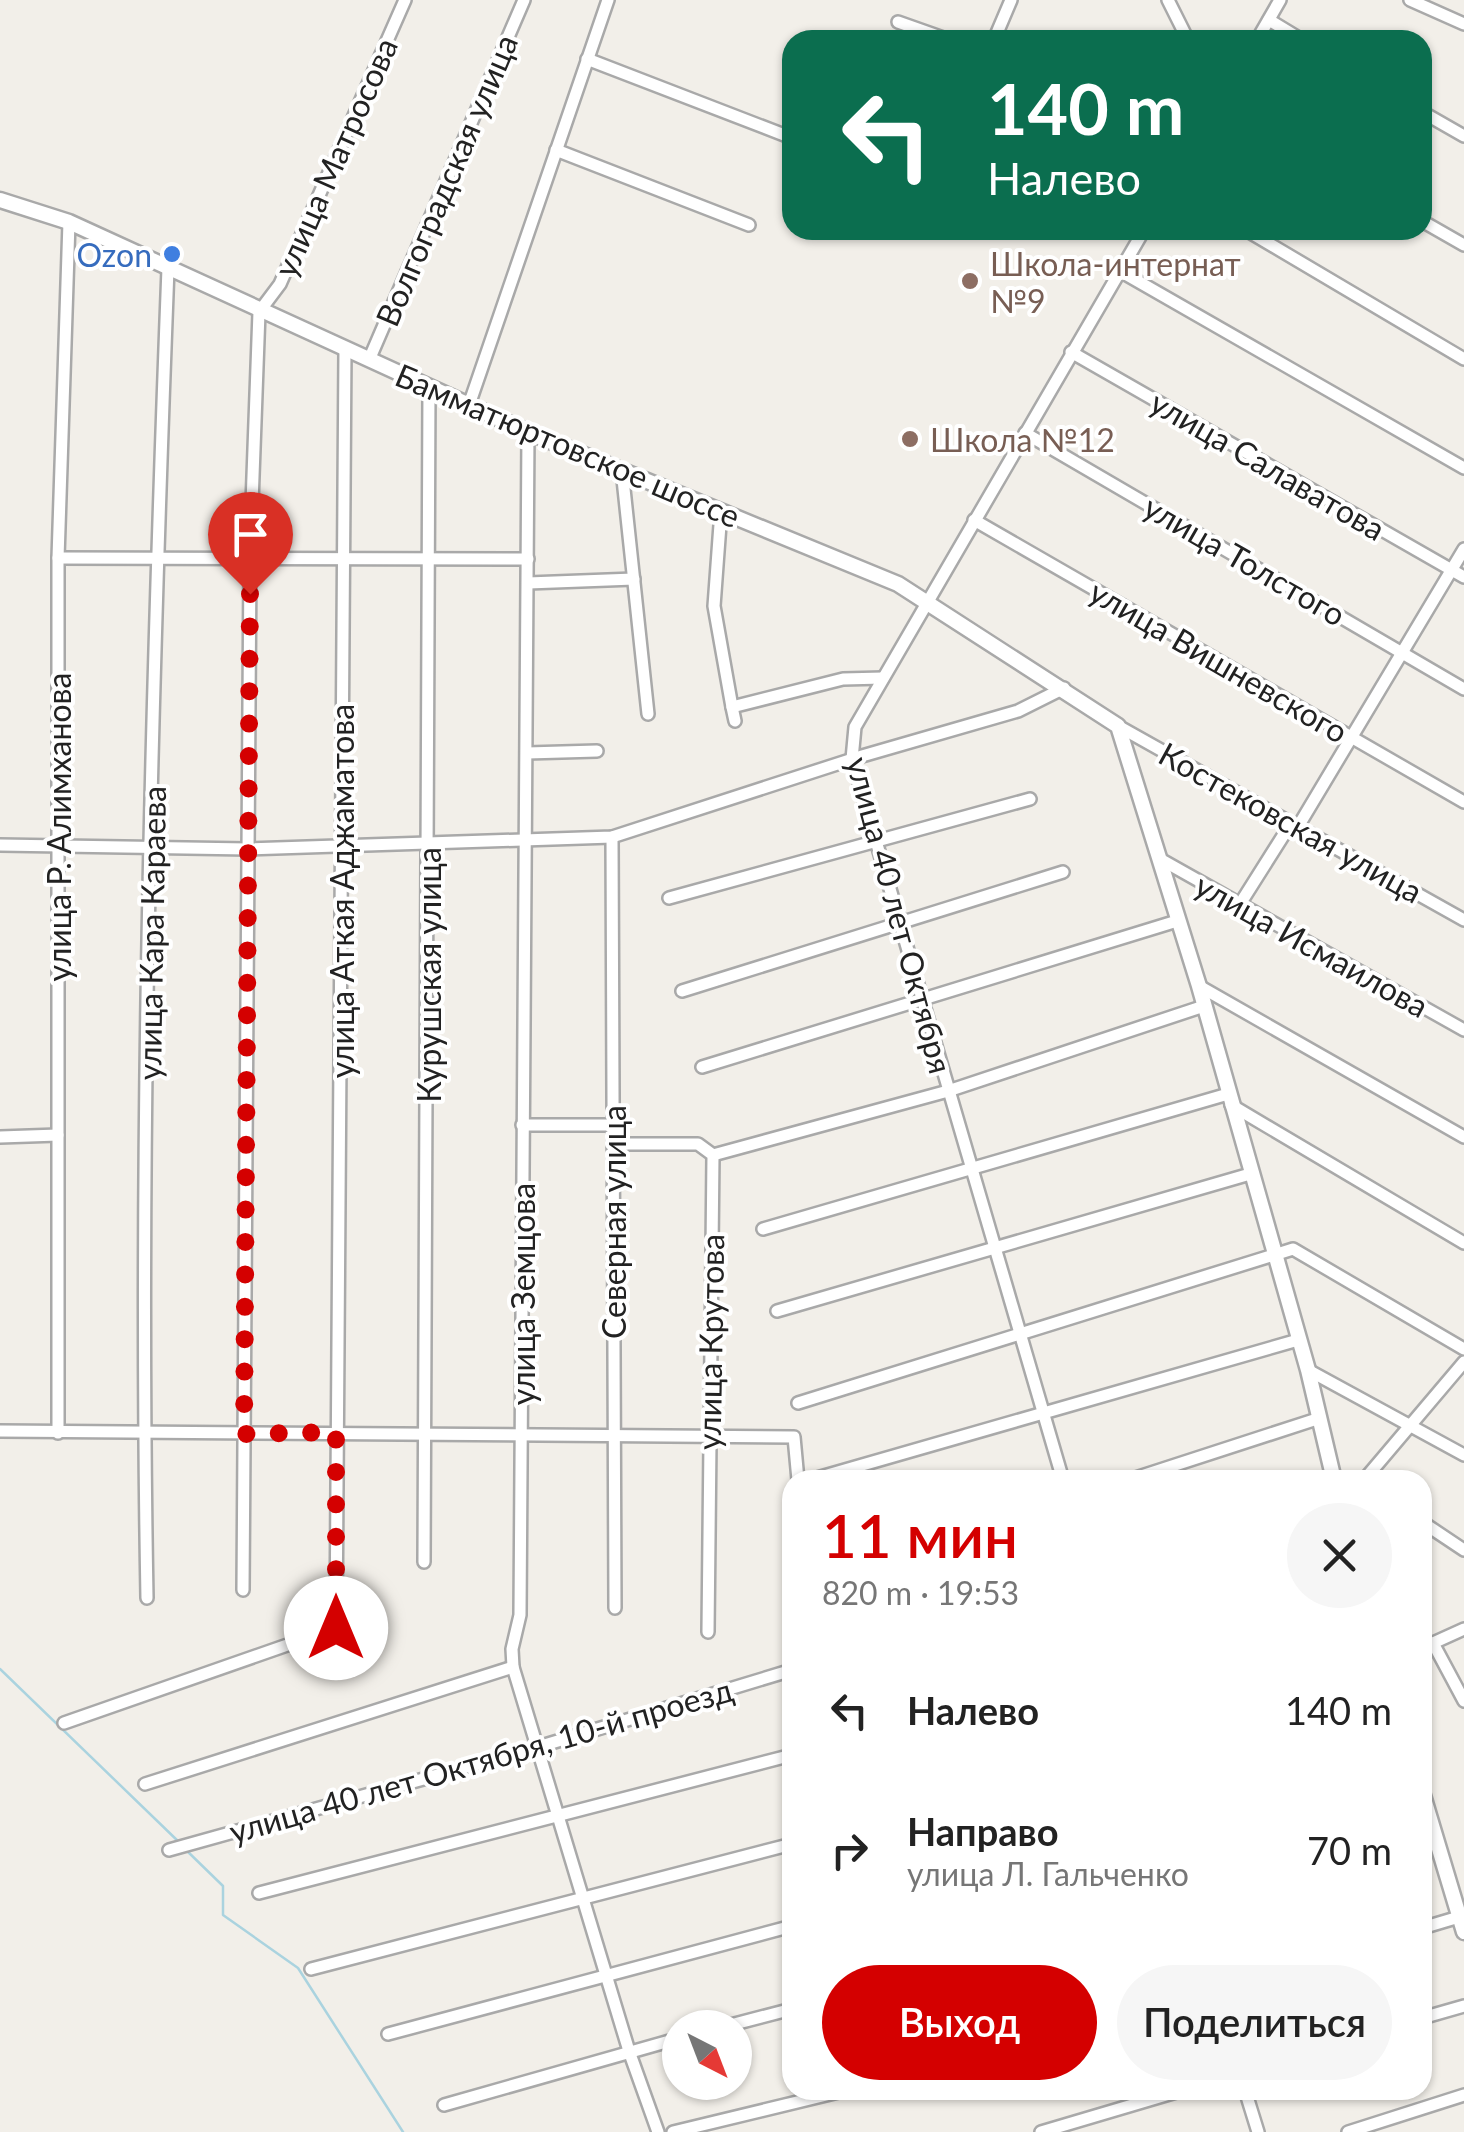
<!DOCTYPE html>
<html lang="ru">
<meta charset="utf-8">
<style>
body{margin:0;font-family:Lato,sans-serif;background:#f6f6f6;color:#222;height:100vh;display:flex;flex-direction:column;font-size:38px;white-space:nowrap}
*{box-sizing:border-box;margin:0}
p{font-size:32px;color:#767676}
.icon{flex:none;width:55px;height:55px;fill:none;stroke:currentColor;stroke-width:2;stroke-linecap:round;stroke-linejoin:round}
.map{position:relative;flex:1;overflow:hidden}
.drawer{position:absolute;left:782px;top:1470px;width:650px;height:630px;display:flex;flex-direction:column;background:#fff;border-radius:30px;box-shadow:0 2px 8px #0004}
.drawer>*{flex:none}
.guide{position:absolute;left:782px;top:30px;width:650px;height:210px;border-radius:30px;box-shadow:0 2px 8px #0004;background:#0b6e4f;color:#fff;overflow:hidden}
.needle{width:65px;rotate:138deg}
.buttons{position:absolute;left:662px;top:2010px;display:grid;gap:20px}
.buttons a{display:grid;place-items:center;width:90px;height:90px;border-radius:50%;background:#fff;box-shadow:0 2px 8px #0004;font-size:50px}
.pin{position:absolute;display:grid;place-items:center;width:85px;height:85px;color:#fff;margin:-102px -42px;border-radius:50% 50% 50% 0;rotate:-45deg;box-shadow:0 0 10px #0007}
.pin .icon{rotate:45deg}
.me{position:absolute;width:110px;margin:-55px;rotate:0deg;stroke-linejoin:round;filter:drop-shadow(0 0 8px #0008)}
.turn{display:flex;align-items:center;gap:35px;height:210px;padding:0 40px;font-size:45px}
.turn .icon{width:130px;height:130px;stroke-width:2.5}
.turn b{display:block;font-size:70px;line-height:85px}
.round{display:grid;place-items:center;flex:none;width:105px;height:105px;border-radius:52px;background:#f6f6f6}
.overview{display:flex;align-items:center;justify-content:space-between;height:170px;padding:0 40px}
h1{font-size:60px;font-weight:600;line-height:75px;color:#d40000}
.primary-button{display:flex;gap:20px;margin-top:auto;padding:20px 40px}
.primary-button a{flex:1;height:115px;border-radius:60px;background:#d40000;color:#fff;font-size:40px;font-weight:600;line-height:115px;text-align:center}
.primary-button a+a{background:#f6f6f6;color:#222}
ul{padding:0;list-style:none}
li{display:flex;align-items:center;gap:30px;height:140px;padding:0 40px}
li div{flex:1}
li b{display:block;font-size:38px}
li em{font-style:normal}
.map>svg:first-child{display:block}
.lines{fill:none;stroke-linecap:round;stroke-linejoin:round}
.stream{stroke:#aad3df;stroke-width:2.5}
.minor-casing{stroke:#a9a9a9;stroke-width:16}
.tertiary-casing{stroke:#a9a9a9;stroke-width:19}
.minor{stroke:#fff;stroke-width:11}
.tertiary{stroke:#fff;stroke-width:14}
.route{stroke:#d40000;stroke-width:18;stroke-dasharray:0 32.4}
.shop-dot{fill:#3f7fe0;stroke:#fff;stroke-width:4}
.education-dot{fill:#8d6e63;stroke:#fff;stroke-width:4}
.labels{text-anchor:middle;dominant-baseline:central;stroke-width:8;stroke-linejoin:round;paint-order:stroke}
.street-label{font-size:32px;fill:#222;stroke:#fff}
.shop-label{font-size:32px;fill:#366cbe;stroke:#fff;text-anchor:end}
.education-label{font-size:32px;fill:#785e54;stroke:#fff;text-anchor:start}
</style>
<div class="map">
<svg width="1464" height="2132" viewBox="0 0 1464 2132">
<rect width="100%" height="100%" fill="#f2efe9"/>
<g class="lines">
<g class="stream">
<path d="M0,1669L180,1843"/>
<path d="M185,1849L223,1886V1915L298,1968L403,2132"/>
</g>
<g class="minor-casing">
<g id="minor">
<path d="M1168,0L1188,40"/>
<path d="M1410,0L1464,24"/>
<path d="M1269,20L1302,40"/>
<path d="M898,22L949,40"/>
<path d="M994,40L1011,0"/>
<path d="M1257,40L1280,0"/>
<path d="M587,59L792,138"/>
<path d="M1422,112L1464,136"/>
<path d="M556,150L749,225"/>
<path d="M1422,221L1464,245"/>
<path d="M1246,230L1464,359"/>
<path d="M1120,271L1464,468"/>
<path d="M1071,352L1464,577"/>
<path d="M369,360L524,0"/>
<path d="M469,405L608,0"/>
<path d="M528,432L520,1615L512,1649L513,1667L629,2051L658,2132"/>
<path d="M1025,433L1464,689"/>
<path d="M622,470L648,714"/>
<path d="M721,511L714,606L732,707"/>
<path d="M974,520L1464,802"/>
<path d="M58,558L528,559"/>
<path d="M528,583L634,579"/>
<path d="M735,721L732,707L843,679L883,678"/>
<path d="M1118,726L1464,920"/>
<path d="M527,753L597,751"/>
<path d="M612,837L615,1608"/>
<path d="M0,845L248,849L612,837L862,756L1018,711L1064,688"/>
<path d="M1160,859L1464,1030"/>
<path d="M669,898L1030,799"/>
<path d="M1240,904L1288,828L1299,825L1464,549"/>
<path d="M1199,986L1464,1137"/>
<path d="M682,991L1063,872"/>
<path d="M702,1067L1177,921"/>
<path d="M1231,1105L1464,1243"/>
<path d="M522,1125H612"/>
<path d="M0,1137L58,1135"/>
<path d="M613,1144H698L713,1155L708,1632"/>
<path d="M713,1155L948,1091L1204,1006"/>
<path d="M763,1229L1228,1094"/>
<path d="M777,1311L1250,1174"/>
<path d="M1308,1370L1464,1455"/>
<path d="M798,1403L1293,1249L1464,1349"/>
<path d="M0,1431L794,1437L798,1480"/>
<path d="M58,1433V558L69,222"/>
<path d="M810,1480L1298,1340"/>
<path d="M1063,1480L852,759L855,727L1144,230"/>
<path d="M1129,1480L1320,1418"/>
<path d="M1364,1480L1464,1362"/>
<path d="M1422,1522L1464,1550"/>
<path d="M424,1562L429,387"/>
<path d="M243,1590L250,558L259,312L280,284L405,0"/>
<path d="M147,1598C139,1156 151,711 168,268"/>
<path d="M1433,1643L1464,1701"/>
<path d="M1422,1648L1464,1629"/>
<path d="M64,1723L336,1628L345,349"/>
<path d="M145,1784L513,1667"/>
<path d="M169,1850L538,1747L792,1670"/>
<path d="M259,1893L792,1755"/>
<path d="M1422,1928L1459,1917"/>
<path d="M311,1969L792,1844"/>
<path d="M1422,2018L1464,2006"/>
<path d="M719,2028L792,2009"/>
<path d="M388,2034L792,1926"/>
<path d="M1245,2090L1258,2132"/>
<path d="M444,2105L680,2038"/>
<path d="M673,2132L847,2090"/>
<path d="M1041,2132L1183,2090"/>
<path d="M1348,2132L1464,2095"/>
</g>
</g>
<g class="tertiary-casing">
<g id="tertiary">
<path d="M0,200L69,222L528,432L898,584L1118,726L1199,986L1308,1370L1334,1480"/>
<path d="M1422,1792L1464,1932"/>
</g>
</g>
<use href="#minor" class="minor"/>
<use href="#tertiary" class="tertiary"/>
</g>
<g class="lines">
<path class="route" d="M250,594L244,1434L336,1432V1628"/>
</g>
<circle class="shop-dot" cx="172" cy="254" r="10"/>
<g class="education-dot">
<circle cx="970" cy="281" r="10"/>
<circle cx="910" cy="439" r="10"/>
</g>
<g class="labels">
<g class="street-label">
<text transform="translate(335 157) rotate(-66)">улица Матросова</text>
<text transform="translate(446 180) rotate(-67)">Волгоградская улица</text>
<text transform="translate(568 445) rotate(23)">Бамматюртовское шоссе</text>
<text transform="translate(1268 465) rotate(30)">улица Салаватова</text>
<text transform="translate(1245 560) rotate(30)">улица Толстого</text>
<text transform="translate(1219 661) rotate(30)">улица Вишневского</text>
<text transform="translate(1291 822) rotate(29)">Костековская улица</text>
<text transform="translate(58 827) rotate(-90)">улица Р. Алимханова</text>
<text transform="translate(341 891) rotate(-90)">улица Аткая Аджаматова</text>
<text transform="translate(900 915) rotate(75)">улица 40 лет Октября</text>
<text transform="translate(151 933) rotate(-89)">улица Кара Караева</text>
<text transform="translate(1312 945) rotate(29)">улица Исмаилова</text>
<text transform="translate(428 975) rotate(-90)">Курушская улица</text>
<text transform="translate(613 1222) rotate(-90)">Северная улица</text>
<text transform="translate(522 1294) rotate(-90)">улица Земцова</text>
<text transform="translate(710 1342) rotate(-89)">улица Крутова</text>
<text transform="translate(481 1760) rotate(-16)">улица 40 лет Октября, 10-й проезд</text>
</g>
<g class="shop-label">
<text x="152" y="254">Ozon</text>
</g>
<g class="education-label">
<text x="990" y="263">Школа-интернат<tspan x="990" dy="37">№9</tspan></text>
<text x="930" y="439">Школа №12</text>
</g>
</g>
</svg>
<div class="buttons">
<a><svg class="needle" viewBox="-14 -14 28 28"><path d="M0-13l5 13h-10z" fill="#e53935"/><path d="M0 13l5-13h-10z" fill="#767676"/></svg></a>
</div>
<div class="pin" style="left:250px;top:594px;background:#d93025"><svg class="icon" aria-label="arrive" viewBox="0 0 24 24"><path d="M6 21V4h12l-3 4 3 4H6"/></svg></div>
<svg class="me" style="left:336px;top:1628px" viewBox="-20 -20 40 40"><circle r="19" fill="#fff"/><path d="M0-13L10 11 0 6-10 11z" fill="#d40000"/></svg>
<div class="guide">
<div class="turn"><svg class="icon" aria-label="left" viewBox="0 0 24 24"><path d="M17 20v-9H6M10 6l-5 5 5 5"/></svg><div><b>140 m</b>Налево</div></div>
</div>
<section class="drawer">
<div class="overview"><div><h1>11 мин</h1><p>820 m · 19:53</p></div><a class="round"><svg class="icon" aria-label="close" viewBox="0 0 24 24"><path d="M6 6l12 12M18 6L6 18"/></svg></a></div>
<ul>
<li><svg class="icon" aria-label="left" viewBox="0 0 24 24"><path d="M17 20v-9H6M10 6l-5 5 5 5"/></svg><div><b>Налево</b></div><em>140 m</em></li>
<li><svg class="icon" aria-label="right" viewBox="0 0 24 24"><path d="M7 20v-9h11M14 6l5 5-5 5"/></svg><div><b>Направо</b><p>улица Л. Гальченко</p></div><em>70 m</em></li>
</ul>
<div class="primary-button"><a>Выход</a><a>Поделиться</a></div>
</section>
</div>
